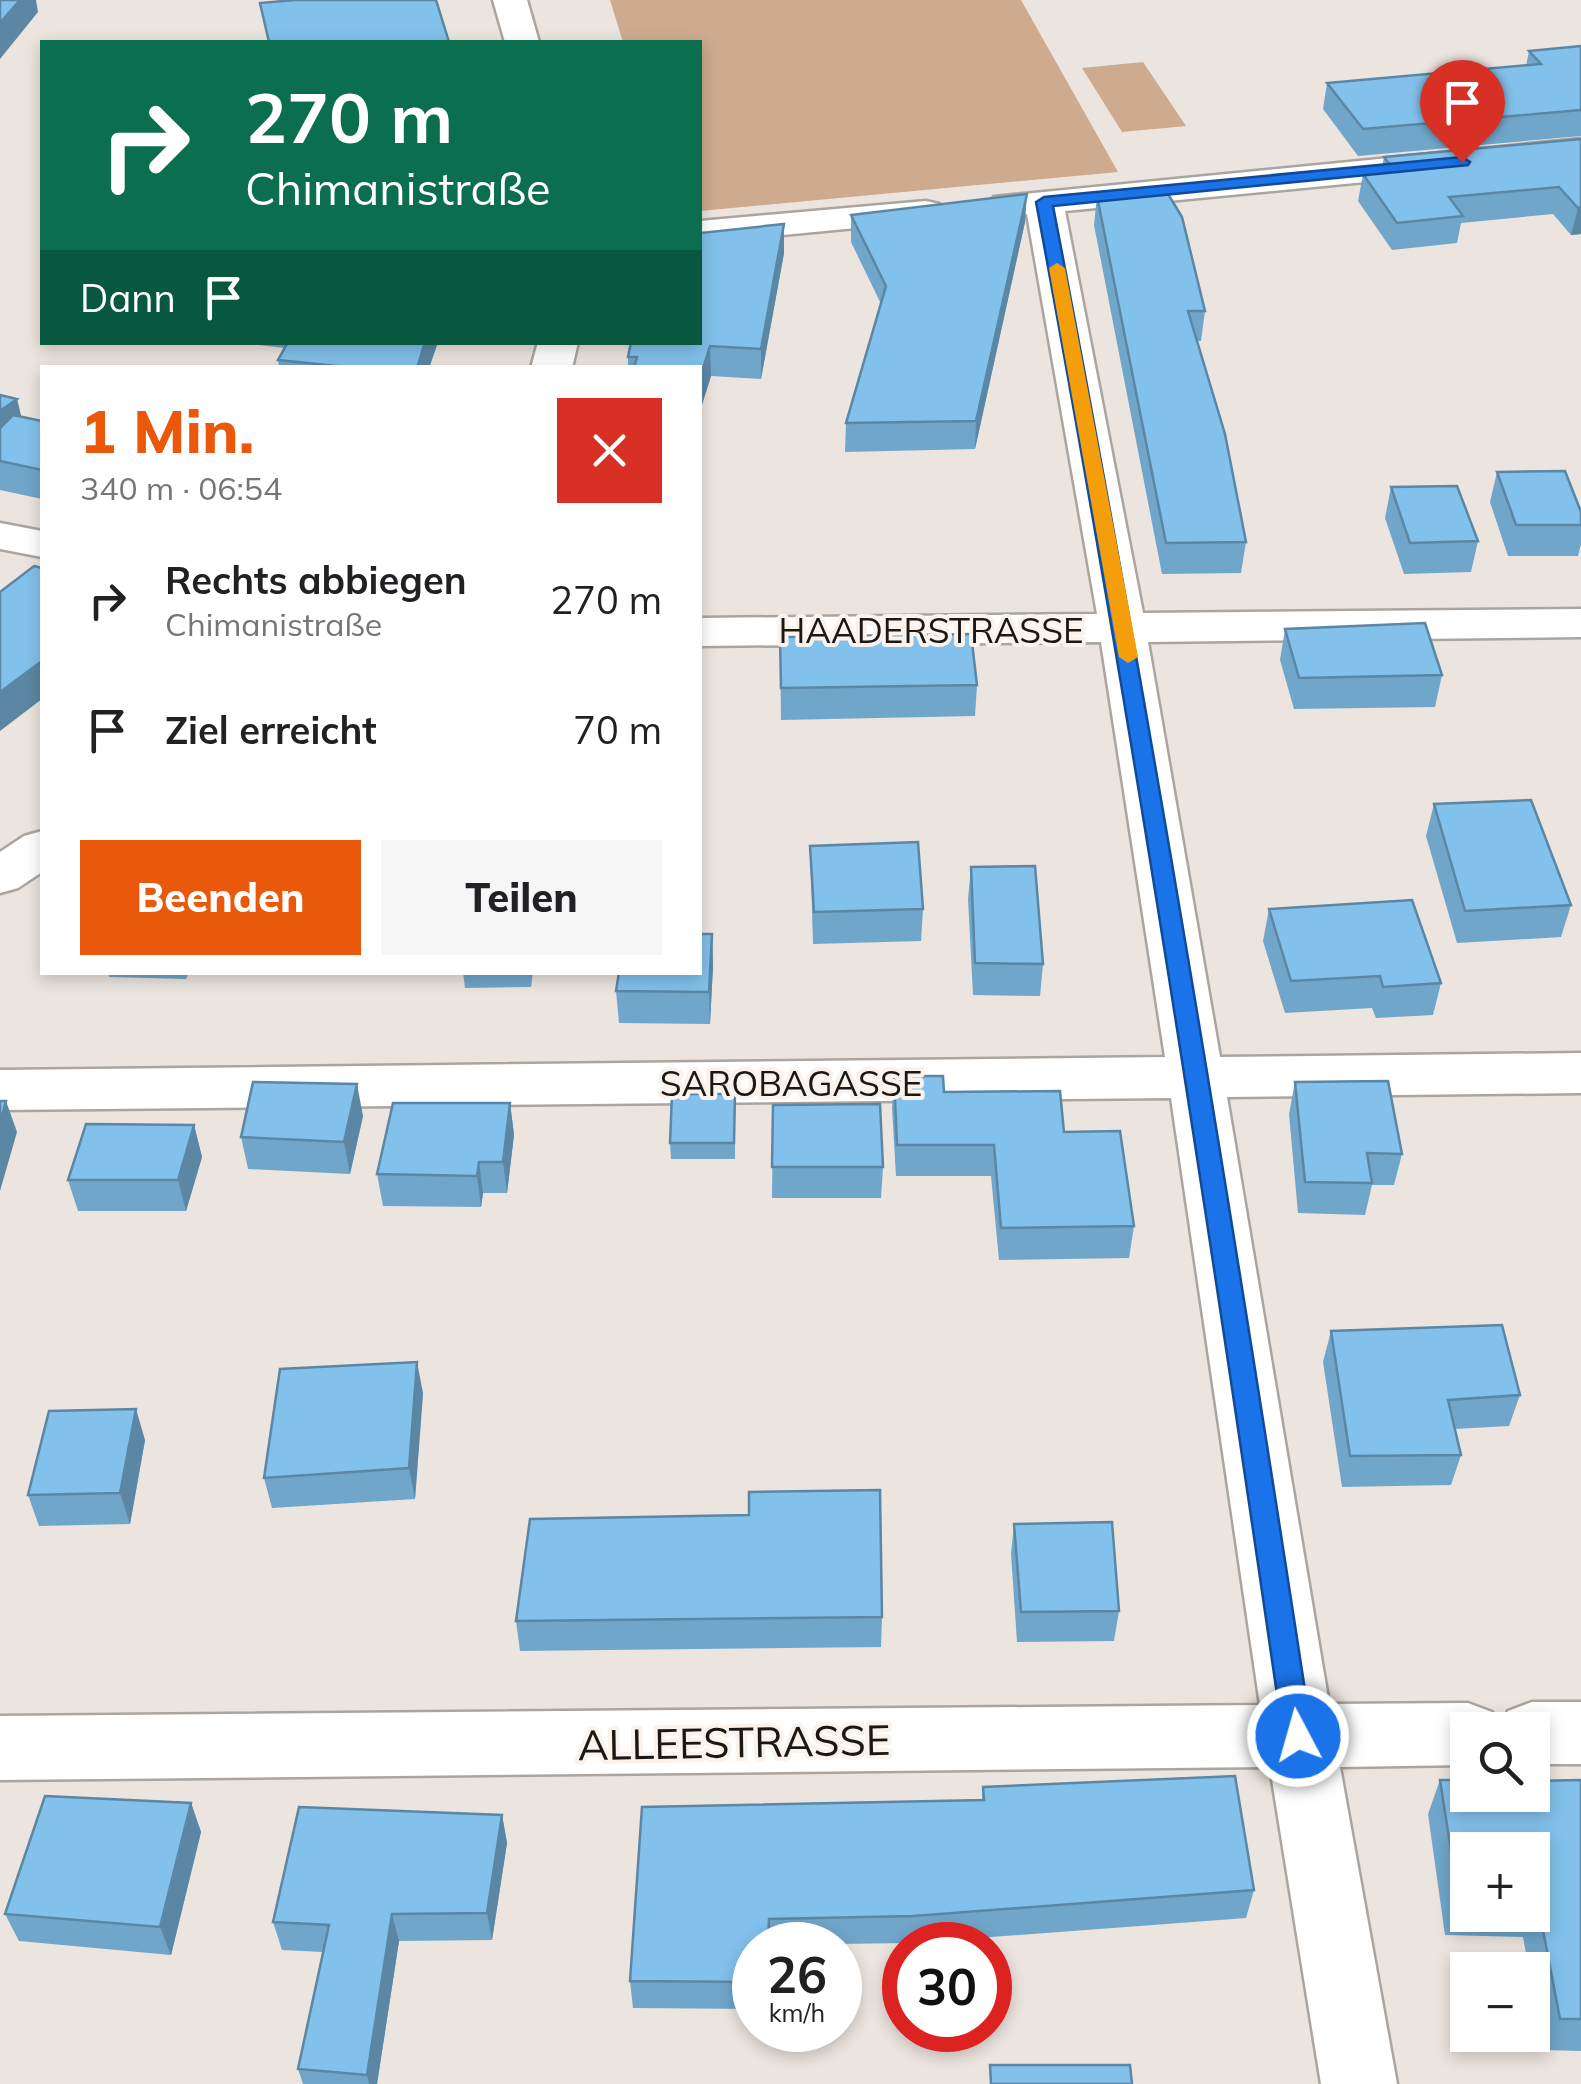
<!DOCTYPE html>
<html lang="de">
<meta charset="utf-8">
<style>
body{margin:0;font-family:Mulish,sans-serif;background:#f6f6f6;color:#202124;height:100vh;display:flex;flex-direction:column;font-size:38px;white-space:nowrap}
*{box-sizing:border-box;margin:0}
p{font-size:32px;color:#757577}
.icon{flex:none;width:55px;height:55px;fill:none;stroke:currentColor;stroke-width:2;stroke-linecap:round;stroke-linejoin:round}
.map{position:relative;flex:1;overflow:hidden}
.drawer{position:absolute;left:40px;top:365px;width:662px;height:610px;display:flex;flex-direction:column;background:#fff;border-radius:0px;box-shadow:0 5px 15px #0003}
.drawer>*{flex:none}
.banner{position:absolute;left:40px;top:40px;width:662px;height:305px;border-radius:0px;box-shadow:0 5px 15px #0003;background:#0b6e4f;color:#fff;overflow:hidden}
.controls{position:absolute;left:1450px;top:1712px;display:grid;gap:20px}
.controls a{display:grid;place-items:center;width:100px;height:100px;border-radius:0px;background:#fff;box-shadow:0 5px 15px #0003;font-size:50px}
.speed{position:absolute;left:732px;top:1922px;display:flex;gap:20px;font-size:50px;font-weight:700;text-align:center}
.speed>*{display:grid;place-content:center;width:130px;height:130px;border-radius:50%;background:#fff;box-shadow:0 5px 15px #0003;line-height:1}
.speed small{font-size:25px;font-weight:400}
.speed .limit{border:15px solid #d22;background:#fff;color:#111}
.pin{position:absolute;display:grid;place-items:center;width:85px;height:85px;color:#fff;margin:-102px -42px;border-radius:50% 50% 50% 0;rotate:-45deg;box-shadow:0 0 10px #0007}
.pin .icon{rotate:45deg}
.me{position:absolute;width:110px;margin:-55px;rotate:354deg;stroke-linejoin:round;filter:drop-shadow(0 0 8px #0008)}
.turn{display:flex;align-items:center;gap:35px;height:210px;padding:0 40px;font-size:45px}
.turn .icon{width:130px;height:130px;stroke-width:2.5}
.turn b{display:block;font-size:70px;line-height:85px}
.then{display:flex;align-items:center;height:95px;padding:0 40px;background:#0003;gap:20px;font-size:38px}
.round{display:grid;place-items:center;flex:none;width:105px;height:105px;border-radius:0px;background:#f6f6f6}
.headline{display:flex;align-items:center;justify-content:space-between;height:170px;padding:0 40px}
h1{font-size:60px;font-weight:800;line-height:75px;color:#ea580c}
.action{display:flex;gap:20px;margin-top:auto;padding:20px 40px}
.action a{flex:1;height:115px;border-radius:0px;background:#ea580c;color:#fff;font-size:40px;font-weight:800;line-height:115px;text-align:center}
.action a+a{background:#f6f6f6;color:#202124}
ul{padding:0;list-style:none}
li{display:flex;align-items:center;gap:30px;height:130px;padding:0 40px}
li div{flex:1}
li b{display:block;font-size:38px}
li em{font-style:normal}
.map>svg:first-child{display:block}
.green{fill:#ceab8f}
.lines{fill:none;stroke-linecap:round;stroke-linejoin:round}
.minor-casing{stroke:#aca59f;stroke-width:5}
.minor{fill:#fff;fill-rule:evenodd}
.wall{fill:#70a6ca;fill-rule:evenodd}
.shaded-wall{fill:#5b87a4}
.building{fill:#82c1eb;stroke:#5b87a4;stroke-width:2.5}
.route{fill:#1a73e8;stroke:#114b97;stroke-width:2.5}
.slow{fill:#f59e0b}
.labels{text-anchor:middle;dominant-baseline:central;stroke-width:8;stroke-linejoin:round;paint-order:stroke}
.street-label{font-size:35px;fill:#1a1715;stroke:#faf2eb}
.near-street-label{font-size:42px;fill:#1a1715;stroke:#faf2eb}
</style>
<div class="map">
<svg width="1581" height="2084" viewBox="0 0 1581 2084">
<rect width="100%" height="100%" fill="#ece4de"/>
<g class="green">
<path d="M610,0H1021L1118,172L700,211V42H623Z"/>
<path d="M1143,62L1186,126H1187L1122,132L1082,68Z"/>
</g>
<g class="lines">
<g class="minor-casing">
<g id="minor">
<path d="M493,0H527L539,42H505Z"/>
<path d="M1581,139V161L1065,211L1143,613L1581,609V637L1148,642L1220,1057L1581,1053V1093L1227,1097L1329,1704L1468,1703L1492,1712L1500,1728L1508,1711L1532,1702H1581V1764H1532V1730H1468V1765L1340,1767L1397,2084H1321L1270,1767L0,1780V1716L1260,1705L1171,1098L0,1110V1070L1165,1057L1101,642L700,646V618L1097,614L1027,214L994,213L988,205L994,197Z"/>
<path d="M926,201L939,204L945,212L939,220L700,243V221Z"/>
<path d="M538,342H578L572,368H531Z"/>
<path d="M0,523L42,531V557L0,549Z"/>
<path d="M42,831V872L18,888L0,893V852L24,836Z"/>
</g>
</g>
<use href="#minor" class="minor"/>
</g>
<g class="wall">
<path d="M1581,46V136L1358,156L1323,109L1327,83L1526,66L1529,51Z"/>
<path d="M1581,139V234L1571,235L1553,214L1461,223L1457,243L1392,250L1358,201L1363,174L1381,172L1384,157Z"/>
<path d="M1097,196L1205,311L1201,341H1197L1246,542L1241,573L1162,574L1094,225Z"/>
<path d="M851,215L1025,222L975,449L845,452L846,423L881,304L851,242Z"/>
<path d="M784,253L761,379L711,376L700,411V368H628V357Z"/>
<path d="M231,342H438L429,368H279L278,360L285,348Z"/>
<path d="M0,395L17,399L21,416L42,421V499L0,490Z"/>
<path d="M1497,472L1581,525V544L1578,556H1508L1490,502Z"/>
<path d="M1391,487L1478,541L1471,572L1404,574L1385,518Z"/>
<path d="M1285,629L1442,675L1435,707L1294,709L1280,660Z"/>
<path d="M780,637L977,685L975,716L781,720Z"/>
<path d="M1434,804L1571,905L1561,937L1457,943L1426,836Z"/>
<path d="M810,846L923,909L921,941L813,944Z"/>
<path d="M971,867L1043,964L1040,996L973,995L968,899Z"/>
<path d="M1269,909L1441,983L1433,1015L1376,1018L1372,1008L1285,1013L1263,941Z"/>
<path d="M712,934L713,966L710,1024L619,1023L616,991Z"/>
<path d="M108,972H189L186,979L109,977Z"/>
<path d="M463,972H533L531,987L465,988Z"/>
<path d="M894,1076L1064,1132L1134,1226L1129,1258L999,1260L991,1176H896L892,1108Z"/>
<path d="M1295,1082L1402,1154L1394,1185H1372L1365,1215L1298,1213L1289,1114Z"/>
<path d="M735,1094V1159H671L670,1143Z"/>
<path d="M510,1103L514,1135L507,1193H483L481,1207L383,1206L377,1174Z"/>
<path d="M773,1105L883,1167L881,1198H772Z"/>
<path d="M363,1116L350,1174L248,1169L241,1137Z"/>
<path d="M194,1125L202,1157L186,1211H78L68,1180Z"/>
<path d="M1331,1331L1520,1395L1509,1426L1455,1429L1461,1455L1451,1485L1342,1487L1323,1362Z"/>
<path d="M423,1393L415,1499L272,1508L264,1478Z"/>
<path d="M145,1440L130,1524L39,1526L28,1495Z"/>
<path d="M1014,1524L1119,1611L1114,1641L1017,1642L1011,1554Z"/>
<path d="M882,1617L881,1647L520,1651L516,1621Z"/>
<path d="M1440,1780L1468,1795L1581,1780V2051L1544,2050L1532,1988V1970H1529L1523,1937L1445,1935L1428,1814ZM1468,1850H1532V1915H1468Z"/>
<path d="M983,1787L1254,1890L1246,1918L911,1943L755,1945V2009L633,2008L630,1981L982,1800Z"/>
<path d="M191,1803L201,1832L171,1955L19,1941L5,1914Z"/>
<path d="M502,1815L507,1843L492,1940L399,1941L377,2084H303L298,2069L323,1952L282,1950L273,1922Z"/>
</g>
<g class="shaded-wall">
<path d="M20,0H36L38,12L0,59V23Z"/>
<path d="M1027,194L1025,222L975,449L976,421Z"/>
<path d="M1581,207V234L1571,235L1578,208Z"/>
<path d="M784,224V253L761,379V349Z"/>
<path d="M425,342H438L429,368H417Z"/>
<path d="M710,346L711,376L700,411V378Z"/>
<path d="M17,399L24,429L0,446V411Z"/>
<path d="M42,661V699L0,731V692Z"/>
<path d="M712,934L713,966L710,1024L709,992Z"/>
<path d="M357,1084L363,1116L350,1174L344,1142Z"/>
<path d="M6,1101L17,1132L0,1191V1123Z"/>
<path d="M510,1103L514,1135L507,1193L503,1162Z"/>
<path d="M194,1125L202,1157L186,1211L178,1180Z"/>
<path d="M479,1162L483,1193L481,1207L477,1176Z"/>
<path d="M417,1362L423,1393L415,1499L409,1468Z"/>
<path d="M136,1409L145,1440L130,1524L120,1493Z"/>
<path d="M191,1803L201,1832L171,1955L160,1927Z"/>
<path d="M502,1815L507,1843L492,1940L487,1913Z"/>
<path d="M392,1914L399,1941L377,2084H369L367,2075Z"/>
</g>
<g class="building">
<path d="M0,0H20L0,23Z"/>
<path d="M295,0H436L449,42H269L260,3Z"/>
<path d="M1581,46V110L1363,129L1327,83L1541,64L1529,51Z"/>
<path d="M1581,139V207L1578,208L1559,187L1449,197L1463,216L1397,223L1363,174L1395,171L1384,157Z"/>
<path d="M1165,189L1182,217L1205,311H1188L1225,434L1246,542L1166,543L1097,196Z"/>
<path d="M1027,194L976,421L846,423L886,286L851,215Z"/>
<path d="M784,224L761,349L710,346L700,378V368H634L637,357H628L631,342H700V233Z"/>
<path d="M288,342H425L417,368H356L278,360Z"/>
<path d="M0,395L17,399L0,411Z"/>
<path d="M13,415L42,421V470L0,461V428Z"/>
<path d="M1565,471L1581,512V525H1516L1497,472Z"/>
<path d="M1457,486L1478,541L1410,543L1391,487Z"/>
<path d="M34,566L42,568V661L0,692V592Z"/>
<path d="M1425,623L1442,675L1299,678L1285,629Z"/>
<path d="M971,634L977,685L781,688L780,637Z"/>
<path d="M1531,800L1571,905L1465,911L1434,804Z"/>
<path d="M918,842L923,909L814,912L810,846Z"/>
<path d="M1035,866L1043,964L975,963L971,867Z"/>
<path d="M1412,900L1441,983L1383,987L1380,976L1291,981L1269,909Z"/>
<path d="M700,934H712L709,992L616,991L619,972H700Z"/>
<path d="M894,1076H943L944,1092L1060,1091L1064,1132L1120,1131L1134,1226L1001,1228L994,1145H897Z"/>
<path d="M1388,1081L1402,1154L1367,1153L1372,1183L1305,1182L1295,1082Z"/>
<path d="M253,1082L357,1084L344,1142L241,1137Z"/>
<path d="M672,1094H735L734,1143H670Z"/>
<path d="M0,1101H6L0,1123Z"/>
<path d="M393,1103H510L503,1162H479L477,1176L377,1174Z"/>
<path d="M880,1104L883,1167H772L773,1105Z"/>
<path d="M86,1124L194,1125L178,1180H68Z"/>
<path d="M1502,1325L1520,1395L1448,1400L1461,1455L1350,1456L1331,1331Z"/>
<path d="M417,1362L409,1468L264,1478L280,1369Z"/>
<path d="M136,1409L120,1493L28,1495L49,1411Z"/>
<path d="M880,1490L882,1617L516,1621L530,1519L749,1515V1492Z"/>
<path d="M1112,1522L1119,1611L1021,1612L1014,1524Z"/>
<path d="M1235,1776L1254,1890L913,1916L769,1919L768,1945H755V1982L630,1981L642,1807L984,1800L983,1787Z"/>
<path d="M1440,1780H1468V1795H1532V1781L1581,1780V2019H1560L1538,1904H1532V1850H1468V1902H1459Z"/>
<path d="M45,1796L191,1803L160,1927L5,1914Z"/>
<path d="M299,1807L502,1815L487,1913L392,1914L367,2075L298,2069L329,1925L273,1922Z"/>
<path d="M990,2065H1130L1132,2084H991Z"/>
</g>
<path class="route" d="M1462,157L1470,162L1468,165L1053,206C1151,714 1234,1225 1312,1736L1308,1746L1298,1749L1288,1746L1283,1736C1209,1223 1131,712 1036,202L1044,197Z"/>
<path class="slow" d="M1057,263L1065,268L1138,657L1128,663L1119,657L1049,268Z"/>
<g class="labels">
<g class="street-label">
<text x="931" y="630">HAADERSTRASSE</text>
<text x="791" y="1083">SAROBAGASSE</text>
</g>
<g class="near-street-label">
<text transform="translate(734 1742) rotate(-1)">ALLEESTRASSE</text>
</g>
</g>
</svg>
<div class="controls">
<a><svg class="icon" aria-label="search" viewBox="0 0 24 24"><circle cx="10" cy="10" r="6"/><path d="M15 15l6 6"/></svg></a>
<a>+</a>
<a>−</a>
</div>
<div class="speed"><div>26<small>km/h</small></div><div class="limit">30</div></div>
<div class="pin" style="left:1462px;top:162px;background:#d93025"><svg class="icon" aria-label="arrive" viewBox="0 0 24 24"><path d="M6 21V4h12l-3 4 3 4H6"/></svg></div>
<svg class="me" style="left:1298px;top:1736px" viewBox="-20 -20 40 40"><circle r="17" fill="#1a73e8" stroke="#fff" stroke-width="3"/><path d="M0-11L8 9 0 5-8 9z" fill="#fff"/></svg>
<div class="banner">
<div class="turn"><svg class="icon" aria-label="right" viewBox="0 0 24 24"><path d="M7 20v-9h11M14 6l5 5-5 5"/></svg><div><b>270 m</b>Chimanistraße</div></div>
<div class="then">Dann<svg class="icon" aria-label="arrive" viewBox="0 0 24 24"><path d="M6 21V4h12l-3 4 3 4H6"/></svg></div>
</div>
<section class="drawer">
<div class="headline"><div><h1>1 Min.</h1><p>340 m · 06:54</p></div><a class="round" style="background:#d93025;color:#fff"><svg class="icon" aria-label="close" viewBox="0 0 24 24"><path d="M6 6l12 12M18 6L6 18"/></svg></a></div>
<ul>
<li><svg class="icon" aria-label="right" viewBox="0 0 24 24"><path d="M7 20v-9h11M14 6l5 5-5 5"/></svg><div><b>Rechts abbiegen</b><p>Chimanistraße</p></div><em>270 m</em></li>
<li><svg class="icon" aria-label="arrive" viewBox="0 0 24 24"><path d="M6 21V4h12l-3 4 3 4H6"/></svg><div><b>Ziel erreicht</b></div><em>70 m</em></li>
</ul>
<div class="action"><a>Beenden</a><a>Teilen</a></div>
</section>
</div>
